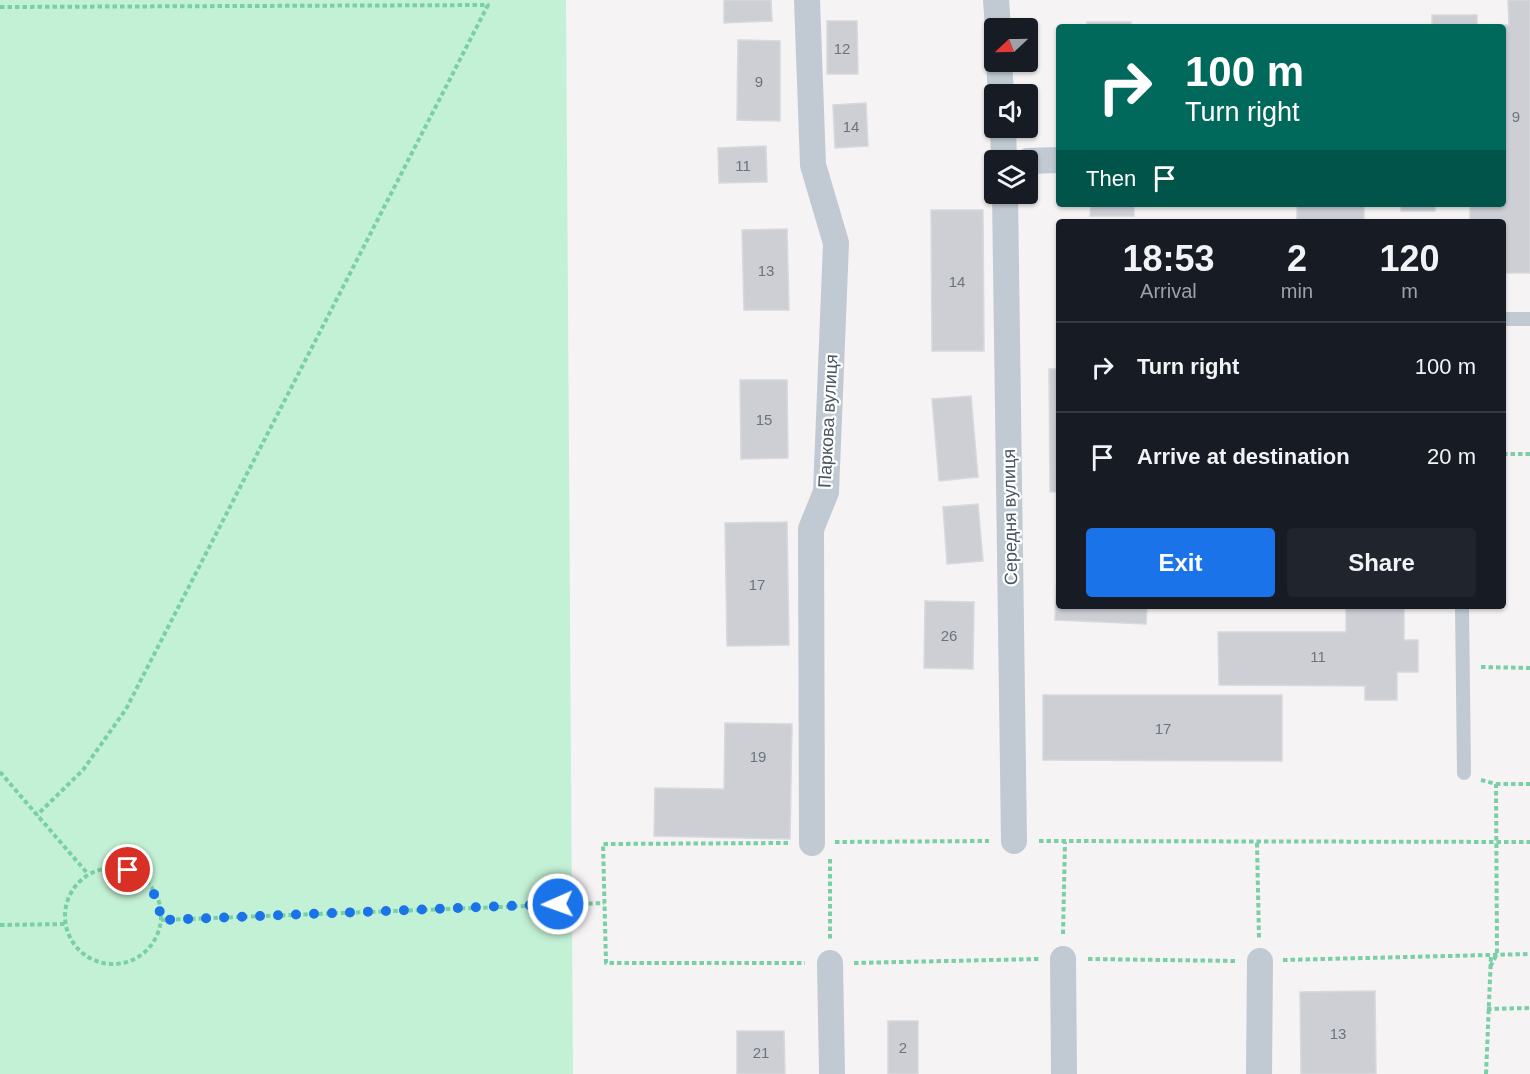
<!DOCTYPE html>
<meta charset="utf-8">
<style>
body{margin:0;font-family:Arial,sans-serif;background:#20242c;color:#f1f3f6;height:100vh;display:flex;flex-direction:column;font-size:22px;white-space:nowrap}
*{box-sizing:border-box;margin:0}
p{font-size:20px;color:#9ea1a6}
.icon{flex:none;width:33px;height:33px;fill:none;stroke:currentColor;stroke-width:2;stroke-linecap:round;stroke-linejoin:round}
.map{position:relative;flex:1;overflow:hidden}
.panel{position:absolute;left:1056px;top:219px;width:450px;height:390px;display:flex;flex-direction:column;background:#171b24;border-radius:6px;box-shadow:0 2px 4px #0004}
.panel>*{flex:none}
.top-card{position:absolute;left:1056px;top:24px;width:450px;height:183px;border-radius:6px;box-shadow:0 2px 4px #0004;background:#00695c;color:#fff;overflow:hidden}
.needle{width:39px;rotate:248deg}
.fabs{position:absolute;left:984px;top:18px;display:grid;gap:12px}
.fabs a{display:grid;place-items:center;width:54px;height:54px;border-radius:6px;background:#171b24;box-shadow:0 2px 4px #0004;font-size:30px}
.pin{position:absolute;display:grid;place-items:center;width:51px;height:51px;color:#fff;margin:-26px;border:3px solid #fff;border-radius:50%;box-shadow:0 2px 6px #0007}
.me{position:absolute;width:66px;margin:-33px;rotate:268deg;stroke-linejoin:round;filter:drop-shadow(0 0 4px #0008)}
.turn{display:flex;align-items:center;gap:21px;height:126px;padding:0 30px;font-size:27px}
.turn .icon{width:78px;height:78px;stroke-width:2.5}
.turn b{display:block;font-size:42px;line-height:51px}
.then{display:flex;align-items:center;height:57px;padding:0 30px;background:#0003;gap:12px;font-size:22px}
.eta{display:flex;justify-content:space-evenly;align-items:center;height:102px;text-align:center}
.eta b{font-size:36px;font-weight:700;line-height:42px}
.button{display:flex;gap:12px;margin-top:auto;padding:12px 30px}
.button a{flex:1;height:69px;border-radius:6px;background:#1a73e8;color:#fff;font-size:24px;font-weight:700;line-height:69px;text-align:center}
.button a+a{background:#20242c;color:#f1f3f6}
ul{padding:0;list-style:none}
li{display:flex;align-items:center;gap:18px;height:90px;padding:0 30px;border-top:2px solid #363941}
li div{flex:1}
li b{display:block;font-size:22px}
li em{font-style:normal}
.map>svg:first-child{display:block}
.green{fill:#c3f1d5}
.building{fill:#cdcfd5;stroke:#d7d9de;stroke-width:1.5}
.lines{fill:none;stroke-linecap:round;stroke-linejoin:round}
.path{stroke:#7ad0a6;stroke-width:4;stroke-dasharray:4.5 3;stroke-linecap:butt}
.service{stroke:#c1cad2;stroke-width:14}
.minor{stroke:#c1cad2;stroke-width:26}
.route{stroke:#1a73e8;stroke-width:10;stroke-dasharray:0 18}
.labels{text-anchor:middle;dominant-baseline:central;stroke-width:4.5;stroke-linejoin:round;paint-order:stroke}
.number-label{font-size:15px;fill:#6b747e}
.street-label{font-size:18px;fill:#4a5661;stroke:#fff}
</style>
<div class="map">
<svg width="1530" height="1074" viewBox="0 0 1530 1074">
<rect width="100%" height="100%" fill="#f5f3f3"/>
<path class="green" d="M0,0H566L573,1074H0Z"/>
<g class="building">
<path d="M724,0H771L772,21L724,23Z"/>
<path d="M1508,0H1530V273H1503V222H1470V204H1503V27H1432V15H1477V25H1509Z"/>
<path d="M827,21H857L858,74H827Z"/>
<rect x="1087" y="22" width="44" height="5"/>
<path d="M738,40L780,41V121L737,120Z"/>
<path d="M866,103L868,146L835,148L833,105Z"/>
<path d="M766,146L767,182L719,183L718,148Z"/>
<path d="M1091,204H1134V216H1090Z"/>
<rect x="1297" y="204" width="67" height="18"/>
<rect x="1401" y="204" width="34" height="7"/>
<path d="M931,210H983L984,351H932Z"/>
<path d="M787,229L789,310H744L742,230Z"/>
<path d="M1049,369H1059V492H1050Z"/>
<path d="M740,380H787L788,458L741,459Z"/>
<path d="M971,396L978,477L939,481L932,399Z"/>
<path d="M978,504L983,561L947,564L943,507Z"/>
<path d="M787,522L789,645L727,646L725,523Z"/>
<path d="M1057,574H1059V606H1147L1146,624L1055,620Z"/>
<path d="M925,601L974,602L973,669L924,668Z"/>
<path d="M1346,606H1404V640H1418V672H1397V700H1365V686L1219,685L1218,632H1346Z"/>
<path d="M1043,695H1282V761L1043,760Z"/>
<path d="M725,723L792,724L790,839L654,836L655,788L724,789Z"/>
<path d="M1375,991L1376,1074H1301L1300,992Z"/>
<rect x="888" y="1021" width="30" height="53"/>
<path d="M737,1031H784L785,1074H737Z"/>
</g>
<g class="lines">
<g class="path">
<path d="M0,7L488,5L126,709L83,770L37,815"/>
<path d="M1503,454H1530"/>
<path d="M1481,667L1530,668"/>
<path d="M0,772L88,874"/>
<path d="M1481,780L1496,784L1497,954L1490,967"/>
<path d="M1496,784H1530"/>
<path d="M1039,841L1530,842"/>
<path d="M835,842L989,841"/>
<path d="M788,843L603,844L606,963H805"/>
<path d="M1257,843L1259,939"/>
<path d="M830,859V939"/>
<circle cx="113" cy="916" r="48"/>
<path d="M161,920L604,903"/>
<path d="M0,925L66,924"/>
<path d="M1063,934L1065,842"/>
<path d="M1088,959L1237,961"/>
<path d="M1283,960L1530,954"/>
<path d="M854,963L1039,959"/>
<path d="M1487,1009L1530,1008"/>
<path d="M1486,1074L1491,955"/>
</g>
<g class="service">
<path d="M1503,319H1530"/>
<path d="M1462,606L1464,773"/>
</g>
<g class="minor">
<path d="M807,0L813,165L836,243L826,492L811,529L812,843"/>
<path d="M996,0L998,28"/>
<path d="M999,62L1001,94"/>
<path d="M1003,128L1004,160"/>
<path d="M1028,161L1059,160"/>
<path d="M1005,194L1014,841"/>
<path d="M1063,959L1064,1074"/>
<path d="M830,963L832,1074"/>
<path d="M1259,1074L1260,961"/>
</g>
</g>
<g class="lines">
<path class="route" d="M128,870C150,883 158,894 161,920L558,904"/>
</g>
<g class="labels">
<g class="number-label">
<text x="842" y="48">12</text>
<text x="759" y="81">9</text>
<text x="1516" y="116">9</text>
<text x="851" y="126">14</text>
<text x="743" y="165">11</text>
<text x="766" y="270">13</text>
<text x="957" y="281">14</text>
<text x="764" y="419">15</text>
<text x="757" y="584">17</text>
<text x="949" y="635">26</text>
<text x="1318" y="656">11</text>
<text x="1163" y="728">17</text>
<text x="758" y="756">19</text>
<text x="1338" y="1033">13</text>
<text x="903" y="1047">2</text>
<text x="761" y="1052">21</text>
</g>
<g class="street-label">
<text transform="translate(828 421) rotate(-87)">Паркова вулиця</text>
<text transform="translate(1010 517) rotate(-91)">Середня вулиця</text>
</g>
</g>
</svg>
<div class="fabs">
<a><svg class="needle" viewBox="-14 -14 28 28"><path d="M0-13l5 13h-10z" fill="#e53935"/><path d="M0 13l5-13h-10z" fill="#9ea1a6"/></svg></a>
<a><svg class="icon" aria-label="sound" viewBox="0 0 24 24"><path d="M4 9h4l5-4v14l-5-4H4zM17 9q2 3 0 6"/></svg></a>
<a><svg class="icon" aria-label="layers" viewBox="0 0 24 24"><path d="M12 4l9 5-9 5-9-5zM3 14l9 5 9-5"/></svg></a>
</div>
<div class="pin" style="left:128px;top:870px;background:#d93025"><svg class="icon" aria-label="arrive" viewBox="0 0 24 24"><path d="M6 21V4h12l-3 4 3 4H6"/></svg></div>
<svg class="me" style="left:558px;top:904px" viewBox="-20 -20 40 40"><circle r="17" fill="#1a73e8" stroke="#fff" stroke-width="3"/><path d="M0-11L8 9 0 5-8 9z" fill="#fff"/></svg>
<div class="top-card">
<div class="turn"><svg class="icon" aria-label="right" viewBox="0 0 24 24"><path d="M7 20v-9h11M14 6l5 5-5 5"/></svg><div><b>100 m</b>Turn right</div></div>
<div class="then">Then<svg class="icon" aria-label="arrive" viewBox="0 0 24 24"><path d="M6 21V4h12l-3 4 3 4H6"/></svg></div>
</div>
<section class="panel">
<div class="eta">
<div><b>18:53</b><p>Arrival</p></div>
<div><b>2</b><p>min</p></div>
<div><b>120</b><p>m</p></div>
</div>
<ul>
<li><svg class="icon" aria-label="right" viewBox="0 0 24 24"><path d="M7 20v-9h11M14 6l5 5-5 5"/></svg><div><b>Turn right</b></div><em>100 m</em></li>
<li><svg class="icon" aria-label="arrive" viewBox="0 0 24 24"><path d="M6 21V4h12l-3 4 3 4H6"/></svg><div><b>Arrive at destination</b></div><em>20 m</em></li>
</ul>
<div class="button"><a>Exit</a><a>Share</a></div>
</section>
</div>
